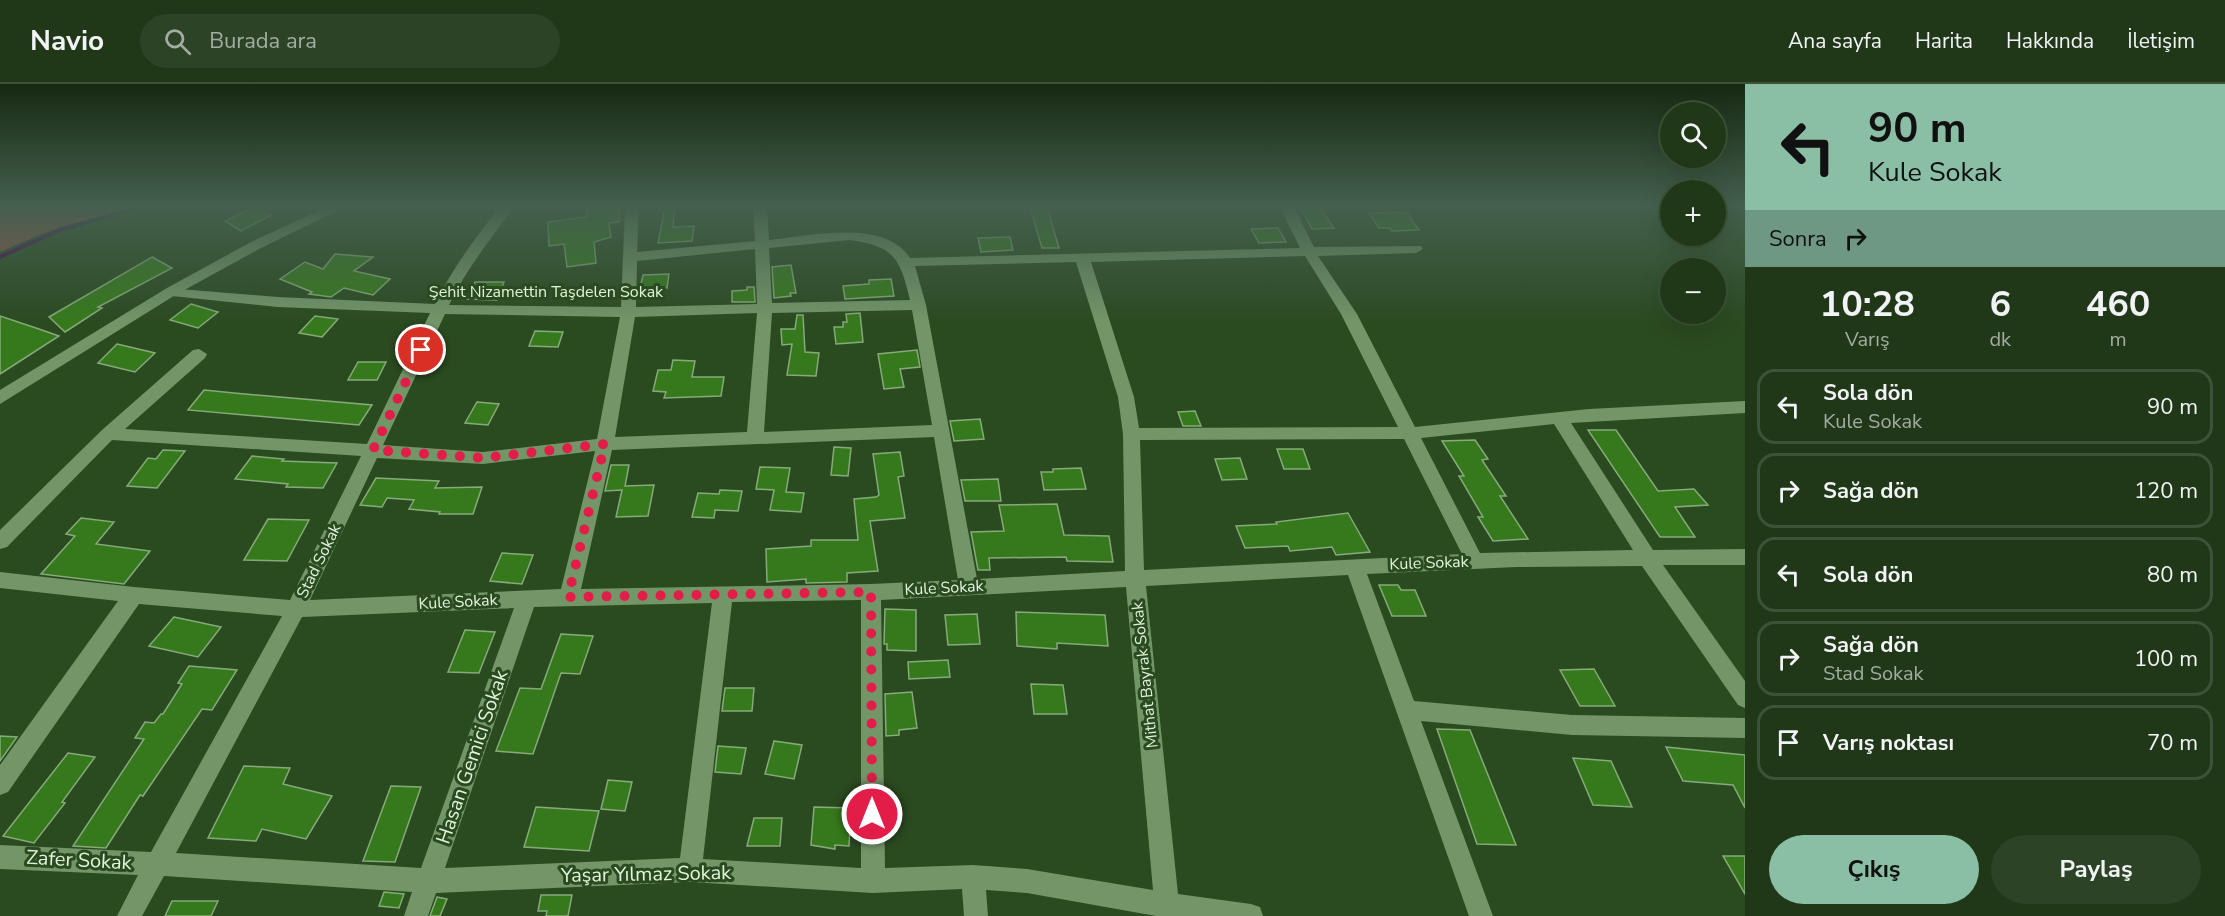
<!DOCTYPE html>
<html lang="tr">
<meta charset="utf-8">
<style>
body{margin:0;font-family:"Nunito Sans",sans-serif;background:#2d4325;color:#f1f3f6;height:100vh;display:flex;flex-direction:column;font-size:22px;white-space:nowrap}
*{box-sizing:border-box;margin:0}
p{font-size:20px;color:#a2aca2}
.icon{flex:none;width:33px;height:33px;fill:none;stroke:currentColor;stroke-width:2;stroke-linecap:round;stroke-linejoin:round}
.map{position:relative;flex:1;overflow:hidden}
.details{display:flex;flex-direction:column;background:#203818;width:480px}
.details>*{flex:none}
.guide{background:#8abfa5;color:#111;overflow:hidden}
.tools{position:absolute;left:1660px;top:18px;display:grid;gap:12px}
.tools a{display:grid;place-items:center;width:66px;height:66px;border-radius:50%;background:#203818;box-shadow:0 6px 24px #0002,0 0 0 2px #3d5237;font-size:30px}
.pin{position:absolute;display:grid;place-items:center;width:51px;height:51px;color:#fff;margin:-26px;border:3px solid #fff;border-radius:50%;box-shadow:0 2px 6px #0007}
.me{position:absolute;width:66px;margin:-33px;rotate:0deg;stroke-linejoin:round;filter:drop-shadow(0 0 4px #0008)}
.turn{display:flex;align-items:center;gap:21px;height:126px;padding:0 24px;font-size:27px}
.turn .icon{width:78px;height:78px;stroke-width:2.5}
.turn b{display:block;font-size:42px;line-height:51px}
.then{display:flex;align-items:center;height:57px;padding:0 24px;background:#0003;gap:12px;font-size:22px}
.eta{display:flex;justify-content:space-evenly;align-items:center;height:102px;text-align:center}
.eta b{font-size:36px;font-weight:700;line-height:42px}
.cta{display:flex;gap:12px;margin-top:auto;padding:12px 24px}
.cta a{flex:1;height:69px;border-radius:36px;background:#8abfa5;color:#111;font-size:24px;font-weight:700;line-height:69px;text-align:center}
.cta a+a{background:#2d4325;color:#f1f3f6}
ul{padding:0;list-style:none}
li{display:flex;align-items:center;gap:18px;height:75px;margin:0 12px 9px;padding:0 12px;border:3px solid #3d5237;border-radius:18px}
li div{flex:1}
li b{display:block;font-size:22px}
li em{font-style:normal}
header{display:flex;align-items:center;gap:36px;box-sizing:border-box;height:84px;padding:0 30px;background:#203818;border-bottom:2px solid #3d5237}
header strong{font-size:28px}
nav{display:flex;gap:33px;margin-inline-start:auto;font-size:21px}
.search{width:420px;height:54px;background:#2d4325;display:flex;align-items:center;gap:15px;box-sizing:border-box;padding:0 21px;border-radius:33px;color:#a2aca2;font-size:22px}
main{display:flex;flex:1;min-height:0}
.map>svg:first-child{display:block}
.green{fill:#9a4f52}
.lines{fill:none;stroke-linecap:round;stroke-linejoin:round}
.stream{stroke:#49015a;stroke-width:4}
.building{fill:#36791c;stroke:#86aa7b;stroke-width:1.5}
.street{fill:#739669;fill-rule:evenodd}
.secondary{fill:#739669;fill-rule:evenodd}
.route{stroke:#e11d48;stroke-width:10;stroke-dasharray:0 18}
.labels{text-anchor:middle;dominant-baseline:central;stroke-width:6;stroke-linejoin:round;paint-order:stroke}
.street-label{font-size:16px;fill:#e0f4db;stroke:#2a4a20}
.near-street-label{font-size:20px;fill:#e0f4db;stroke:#2a4a20}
</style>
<header>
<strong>Navio</strong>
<div class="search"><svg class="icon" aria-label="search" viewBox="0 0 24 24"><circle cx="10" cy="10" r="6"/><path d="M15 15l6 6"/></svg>Burada ara</div>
<nav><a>Ana sayfa</a><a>Harita</a><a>Hakkında</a><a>İletişim</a></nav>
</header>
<main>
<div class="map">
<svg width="1745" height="832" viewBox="0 0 1745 832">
<rect width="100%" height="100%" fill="#2a4a20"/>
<path class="green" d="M3,123H131L41,150L0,168V126Z"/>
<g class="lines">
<path class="stream" d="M0,173L59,146L140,123"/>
</g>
<g class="building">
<path d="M254,123L271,131L241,147L225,137Z"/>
<path d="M665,123H675L673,143L694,142L692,157L658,159Z"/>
<path d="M1030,123H1047L1059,164H1042Z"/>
<path d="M1300,123H1320L1334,144L1312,145Z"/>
<path d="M620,124L619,138L609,139L611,153L594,158L596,179L567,183L564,160L549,162L548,138L586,133L587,126Z"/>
<path d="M1406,128L1419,146L1392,147L1390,144H1379L1369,129Z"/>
<path d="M1278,144L1286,158L1259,159L1251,145Z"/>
<path d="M1010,153L1013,166L981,168L978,154Z"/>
<path d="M335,170L373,173L354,187L390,195L373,211L344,204L331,213L309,210L312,208L280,195L305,178L323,185Z"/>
<path d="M152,173L172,184L98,223L102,224L65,248L49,233Z"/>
<path d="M791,181L796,209H790L791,212L774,214L772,183Z"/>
<path d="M669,190L667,204H640L643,191Z"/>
<path d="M891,195L894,212L845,215L843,202L869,200V196Z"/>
<path d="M475,198H504L497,216L467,215Z"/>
<path d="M747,203H754L755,218H732V207L747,206Z"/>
<path d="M191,220L218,228L198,244L170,236Z"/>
<path d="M860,229L863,258L836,260L834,243H843V238H847L846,230Z"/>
<path d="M797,231H803L805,268L819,269L816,292L787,291L792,260L782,261L781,245H795Z"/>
<path d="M0,232L36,244L59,252L0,290Z"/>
<path d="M315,232L338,235L322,253L299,249Z"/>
<path d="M535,247L563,248L558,263L529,262Z"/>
<path d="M117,260L155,269L135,288L98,279Z"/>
<path d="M917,266L920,283L900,285L904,303L884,305L878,270Z"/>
<path d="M673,276L695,277L692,293H724L721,312L664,314L666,308L653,307L658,286H671Z"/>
<path d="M358,278H386L377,296H348Z"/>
<path d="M204,306L234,309L372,321L359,341L188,326Z"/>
<path d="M477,318L499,320L488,341L465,339Z"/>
<path d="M1195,327L1201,342H1183L1178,328Z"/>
<path d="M980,335L984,355L954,357L950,337Z"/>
<path d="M1588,346H1616L1658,407L1694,405L1708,421L1675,423L1695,453H1660Z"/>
<path d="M1475,356L1488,375L1482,376L1506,412H1500L1528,455L1493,457L1478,433H1483L1459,392H1464L1442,357Z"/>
<path d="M834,363L851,364L848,392L831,391Z"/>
<path d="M1277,365H1303L1310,385H1284Z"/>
<path d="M163,366L185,367L157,404L127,402L148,374L156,375Z"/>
<path d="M900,368L904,392L898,393L905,434L870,437L878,487L847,489V498L806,499V495L767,498L766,465L811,462V456H858L854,415L876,413L879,411L873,370Z"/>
<path d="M252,372L284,375L282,377L337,379L323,404L286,403L288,400L235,395Z"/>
<path d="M1240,374L1247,395L1222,396L1215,375Z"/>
<path d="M611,381H629L625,402L654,401L648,432L616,433L622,406L605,407Z"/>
<path d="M760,383L790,384L786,408L804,409L801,428L770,426L774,406L756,405Z"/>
<path d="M1081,384L1086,405L1044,406L1041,388H1053V385Z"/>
<path d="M376,394L439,397L435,404L482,403L473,430H439L440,428L409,425L414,416L387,414L382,423L360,421Z"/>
<path d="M998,395L1001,417H965L961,396Z"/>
<path d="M720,406L742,407L738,427L715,426L714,434L692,433L698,409L719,410Z"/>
<path d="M1057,420L1064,451L1109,452L1113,478L1067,477L1066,473L989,474L990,486H978L971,448L1004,447L999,421Z"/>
<path d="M1348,429L1370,468L1336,471L1332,463L1290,467L1288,462L1245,464L1236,442L1277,440L1276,438Z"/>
<path d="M81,434L114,438L96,460L150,467L124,500L41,490L75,452L66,450Z"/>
<path d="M268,435L309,436L287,477L244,476Z"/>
<path d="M502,469L533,471L522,500L490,497Z"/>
<path d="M1379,501H1398L1401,506H1415L1426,532H1392Z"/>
<path d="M885,525L916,526V567L887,566V560H884Z"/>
<path d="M1016,528L1105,531L1108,562L1057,559V565L1017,562Z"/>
<path d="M977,530L980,560L948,561L945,531Z"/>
<path d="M174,533L221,543L198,573L149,562Z"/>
<path d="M465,546L495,548L479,589L448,588Z"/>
<path d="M561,550L593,552L580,590L561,589L533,670L496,667L520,604L541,605Z"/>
<path d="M948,576L950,593L909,595L908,578Z"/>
<path d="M189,582L237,586L212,626L202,625L143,712L140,711L106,764L73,762L144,655L135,654L145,638L154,639L161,630H163L182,600L178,599Z"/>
<path d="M1594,585L1615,622H1580L1560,586Z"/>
<path d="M1031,600L1063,601L1067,630H1034Z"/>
<path d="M725,604H754L752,627H722Z"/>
<path d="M912,608L917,644L899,646V651L886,652L885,610Z"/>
<path d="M1437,645L1470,646L1516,761L1477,760Z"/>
<path d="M0,652L17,653L0,677Z"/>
<path d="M774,657L802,661L794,695L765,690Z"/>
<path d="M718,662L746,664L741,690L715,688Z"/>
<path d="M1666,663L1745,671V724L1733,701L1683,697Z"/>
<path d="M68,669L95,673L62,718L65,719L34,759L3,752Z"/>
<path d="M1573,674L1611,677L1632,723L1593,721Z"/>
<path d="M244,682L290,684L283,700L332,712L306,755L262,745L256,757L208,754Z"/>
<path d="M608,696L632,698L625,727L601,725Z"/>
<path d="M391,702L421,703L395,778L363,777Z"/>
<path d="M536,723L599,727L589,767L524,763Z"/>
<path d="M814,723L851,724L849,762L835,761V765L811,761Z"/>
<path d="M754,734H782L780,762H747Z"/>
<path d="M1723,772H1745V810Z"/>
<path d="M384,808L404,810L399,824L379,822Z"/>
<path d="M541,811H572L568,832H546L547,827H538Z"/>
<path d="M437,813L447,815L440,832H430Z"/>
<path d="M172,817H218L211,832H165Z"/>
</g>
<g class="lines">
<path class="street" d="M500,123H514C491,155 466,185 449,221L621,223L625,123H639L637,168L755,157L753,123H767L769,156C808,152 885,134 910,174L1300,164L1280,123H1294L1314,163L1421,162L1423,165L1416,169L1318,172L1357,230L1415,343L1589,325L1745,317V329L1571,339L1653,466L1745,465V481H1663L1745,597V624L1738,621L1642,482L1516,483L1367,490L1414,617L1572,631L1745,634V654L1572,651L1421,637L1493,832H1469L1348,491L1146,502L1178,810L1251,820L1260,823L1263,832H1156L1027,809L986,806L988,832H964L962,805L873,809L690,798L436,809L428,832H404L412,808L164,792L142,832H117L138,791L0,785V761L151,768L282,532L139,520L8,708L0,711V681L118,517L0,504V488L134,503L290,516L361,372L112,356L7,463L0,465V446L102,346L193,266L199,265L207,270L205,274L125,345L367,360L430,229L278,223L172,212L167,210L165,207L167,204L278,213L435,220C452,185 475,154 500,123ZM850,156C895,162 900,175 910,216L772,219L769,164ZM755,165L757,220L636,223L637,177ZM1305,172L1341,230L1398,343L1139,344L1134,313L1091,178ZM1076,178L1118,313L1123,350L1125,487L977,495L926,221L915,182ZM912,226L932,341L764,348L772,229ZM757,229L747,348L615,353L635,233ZM445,230L620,233L597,355L483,368L383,361ZM1554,340L1633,466L1480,469L1421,354ZM934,353L958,496L871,500L581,505L612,366ZM1404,355L1462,470L1144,486L1140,356ZM595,367L561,505L310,516L377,374L483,380ZM1126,503L1153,806L1027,785L973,781L885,784L881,516ZM861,516V784L703,775L732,518ZM712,519L680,774L445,784L534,523ZM514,524L421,784L176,769L302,533Z"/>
<path class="secondary" d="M327,123H345L261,164L177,210L0,320V306L167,204L251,158Z"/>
</g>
<linearGradient id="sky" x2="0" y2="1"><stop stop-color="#172912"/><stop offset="0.51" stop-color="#44604e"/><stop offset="1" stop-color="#44604e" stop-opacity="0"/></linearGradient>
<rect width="1745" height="240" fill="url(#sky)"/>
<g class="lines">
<path class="route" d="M421,266L373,366L483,374L605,360L568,513L871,508L872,730"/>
</g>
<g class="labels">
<g class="street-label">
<text x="546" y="208">Şehit Nizamettin Taşdelen Sokak</text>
<text transform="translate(319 477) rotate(-64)">Stad Sokak</text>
<text transform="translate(1429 479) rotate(-2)">Kule Sokak</text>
<text transform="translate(944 504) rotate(-3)">Kule Sokak</text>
<text transform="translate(458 518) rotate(-3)">Kule Sokak</text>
<text transform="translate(1145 591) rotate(-96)">Mithat Bayrak Sokak</text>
</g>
<g class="near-street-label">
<text transform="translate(472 673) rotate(-71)">Hasan Gemici Sokak</text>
<text transform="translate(79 776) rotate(3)">Zafer Sokak</text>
<text transform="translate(646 790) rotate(-1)">Yaşar Yılmaz Sokak</text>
</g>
</g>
</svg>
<div class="tools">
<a><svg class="icon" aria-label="search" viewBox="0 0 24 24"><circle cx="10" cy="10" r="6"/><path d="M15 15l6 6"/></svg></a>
<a>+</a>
<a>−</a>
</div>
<div class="pin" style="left:421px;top:266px;background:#d93025"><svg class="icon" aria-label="arrive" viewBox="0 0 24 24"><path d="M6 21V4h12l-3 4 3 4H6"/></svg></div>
<svg class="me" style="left:872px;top:730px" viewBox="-20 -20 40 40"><circle r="17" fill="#e11d48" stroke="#fff" stroke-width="3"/><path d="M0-11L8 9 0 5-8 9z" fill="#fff"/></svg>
</div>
<section class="details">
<div class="guide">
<div class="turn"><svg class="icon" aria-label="left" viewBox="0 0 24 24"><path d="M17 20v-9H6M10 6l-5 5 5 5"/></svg><div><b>90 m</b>Kule Sokak</div></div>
<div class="then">Sonra<svg class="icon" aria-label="right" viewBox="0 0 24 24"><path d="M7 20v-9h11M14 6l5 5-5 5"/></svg></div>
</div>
<div class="eta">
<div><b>10:28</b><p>Varış</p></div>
<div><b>6</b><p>dk</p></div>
<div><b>460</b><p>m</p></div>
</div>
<ul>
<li><svg class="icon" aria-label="left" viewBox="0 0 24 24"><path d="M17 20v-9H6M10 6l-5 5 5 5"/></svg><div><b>Sola dön</b><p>Kule Sokak</p></div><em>90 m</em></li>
<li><svg class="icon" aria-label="right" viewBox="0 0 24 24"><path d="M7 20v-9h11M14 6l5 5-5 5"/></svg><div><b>Sağa dön</b></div><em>120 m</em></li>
<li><svg class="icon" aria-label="left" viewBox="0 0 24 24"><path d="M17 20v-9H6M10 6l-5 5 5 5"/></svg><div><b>Sola dön</b></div><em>80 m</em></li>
<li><svg class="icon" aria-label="right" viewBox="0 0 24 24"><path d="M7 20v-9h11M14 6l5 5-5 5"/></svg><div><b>Sağa dön</b><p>Stad Sokak</p></div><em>100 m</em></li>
<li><svg class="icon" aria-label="arrive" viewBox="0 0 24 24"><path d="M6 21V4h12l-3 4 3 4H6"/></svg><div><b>Varış noktası</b></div><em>70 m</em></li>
</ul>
<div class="cta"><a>Çıkış</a><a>Paylaş</a></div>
</section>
</main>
